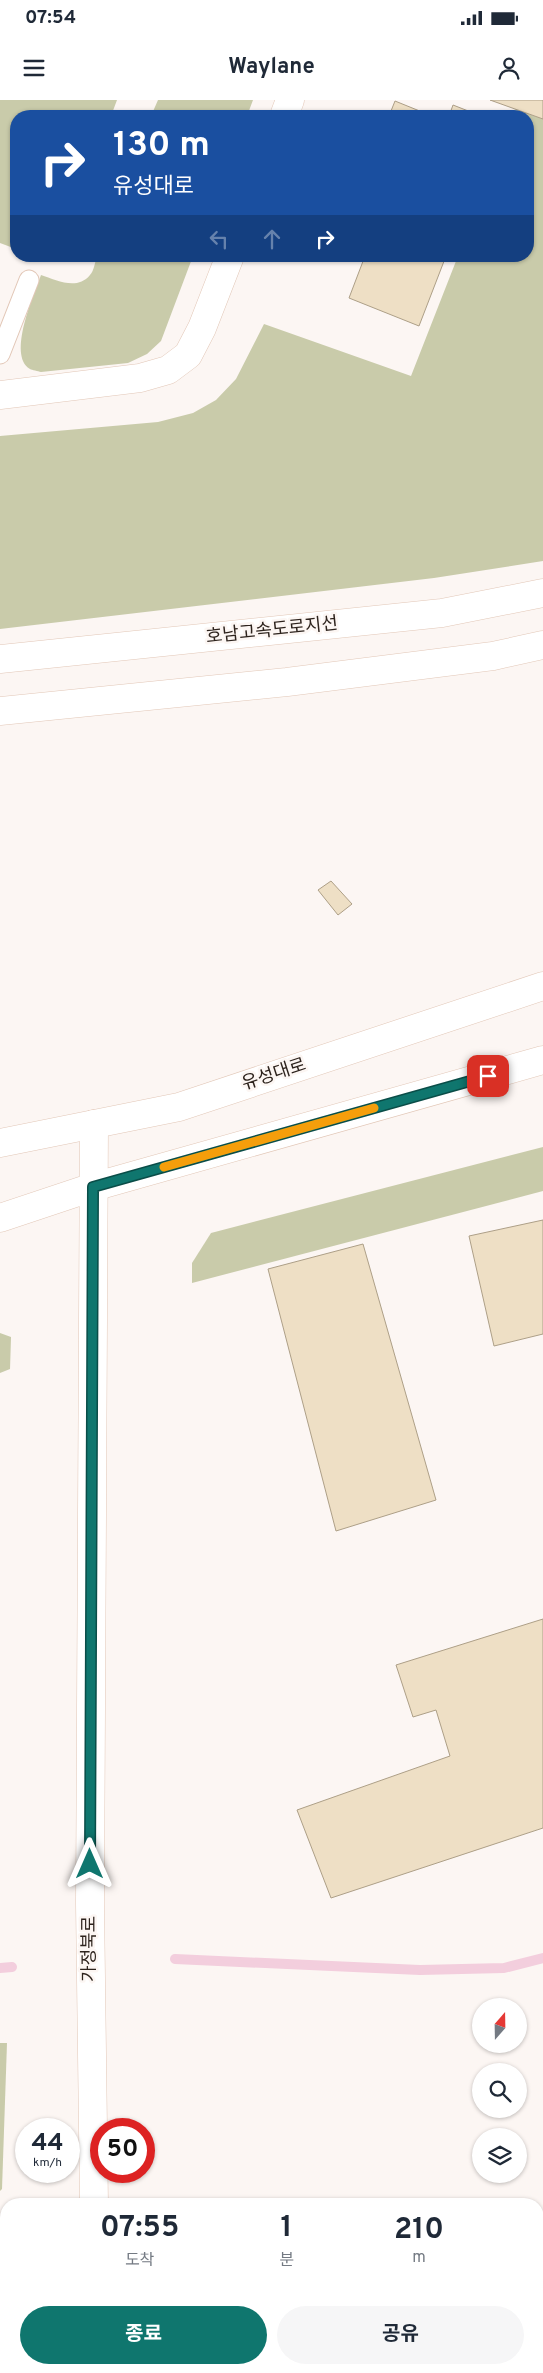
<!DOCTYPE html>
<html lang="ko">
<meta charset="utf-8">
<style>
body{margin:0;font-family:Overpass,"Noto Sans KR",sans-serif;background:#f6f6f7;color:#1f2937;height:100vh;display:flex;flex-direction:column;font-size:19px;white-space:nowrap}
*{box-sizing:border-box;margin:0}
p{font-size:16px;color:#747a83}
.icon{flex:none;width:28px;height:28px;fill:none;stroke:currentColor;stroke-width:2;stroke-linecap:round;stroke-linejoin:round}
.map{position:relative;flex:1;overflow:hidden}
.side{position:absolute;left:0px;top:2098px;width:544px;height:176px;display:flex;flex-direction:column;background:#fff;border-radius:20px 20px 0 0;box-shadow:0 1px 4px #0004}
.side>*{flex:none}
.top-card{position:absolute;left:10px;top:10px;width:524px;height:152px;border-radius:20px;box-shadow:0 1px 4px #0004;background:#1a4fa0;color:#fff;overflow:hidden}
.needle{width:32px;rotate:20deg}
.tools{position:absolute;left:472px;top:1898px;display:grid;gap:10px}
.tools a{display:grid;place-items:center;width:55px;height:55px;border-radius:50%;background:#fff;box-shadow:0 1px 4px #0004;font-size:25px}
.speed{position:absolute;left:15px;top:2018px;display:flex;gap:10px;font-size:25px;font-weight:700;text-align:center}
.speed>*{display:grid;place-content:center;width:65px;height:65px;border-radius:50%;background:#fff;box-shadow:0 1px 4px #0004;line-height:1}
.speed small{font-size:12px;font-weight:400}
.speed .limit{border:8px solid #d22;background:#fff;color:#111}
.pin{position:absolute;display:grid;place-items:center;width:42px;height:42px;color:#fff;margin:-21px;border-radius:10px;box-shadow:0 2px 8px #0006}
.me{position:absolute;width:55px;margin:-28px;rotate:0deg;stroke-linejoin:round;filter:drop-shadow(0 0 4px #0008)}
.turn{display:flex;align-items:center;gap:18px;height:105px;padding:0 20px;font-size:22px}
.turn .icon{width:65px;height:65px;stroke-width:2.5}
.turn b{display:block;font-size:35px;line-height:42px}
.lanes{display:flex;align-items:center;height:48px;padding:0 20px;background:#0003;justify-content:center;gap:25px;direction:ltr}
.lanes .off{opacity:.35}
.eta{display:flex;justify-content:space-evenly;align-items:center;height:85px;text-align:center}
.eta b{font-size:30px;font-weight:700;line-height:35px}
.button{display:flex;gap:10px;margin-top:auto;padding:10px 20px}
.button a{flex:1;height:58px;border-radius:30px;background:#0f766e;color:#fff;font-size:20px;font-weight:700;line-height:58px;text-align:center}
.button a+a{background:#f6f6f7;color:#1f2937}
.status{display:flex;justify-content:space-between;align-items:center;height:35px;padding:0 25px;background:#fff;direction:ltr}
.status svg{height:14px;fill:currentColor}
header{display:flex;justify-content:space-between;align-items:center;height:65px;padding:0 20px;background:#fff;font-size:22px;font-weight:700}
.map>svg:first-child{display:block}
.green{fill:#c9cbaa}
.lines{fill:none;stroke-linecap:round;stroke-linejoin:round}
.stream{stroke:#f3cedd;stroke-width:10}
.building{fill:#eedfc5;stroke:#ad9f87}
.lane-casing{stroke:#e2c7b7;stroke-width:21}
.street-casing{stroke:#e2c7b7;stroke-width:29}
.secondary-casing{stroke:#e2c7b7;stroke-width:29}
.highway-casing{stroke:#e2c7b7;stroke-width:29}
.lane{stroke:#fff;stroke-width:19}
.street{stroke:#fff;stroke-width:28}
.secondary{stroke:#fff;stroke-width:28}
.highway{stroke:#fff;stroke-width:28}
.route-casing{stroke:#0a4d48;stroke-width:12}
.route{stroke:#0f766e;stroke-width:9}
.slow{stroke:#f59e0b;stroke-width:9}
.labels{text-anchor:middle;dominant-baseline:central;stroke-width:5;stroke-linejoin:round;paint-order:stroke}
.street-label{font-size:18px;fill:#2d231d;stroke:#fcf6f3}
</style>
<div class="status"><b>07:54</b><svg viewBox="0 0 49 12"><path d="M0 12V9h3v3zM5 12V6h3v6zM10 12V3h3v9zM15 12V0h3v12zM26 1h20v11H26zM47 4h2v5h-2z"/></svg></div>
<header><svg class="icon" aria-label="menu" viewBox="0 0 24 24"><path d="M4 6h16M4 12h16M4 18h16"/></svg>Waylane<svg class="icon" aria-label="person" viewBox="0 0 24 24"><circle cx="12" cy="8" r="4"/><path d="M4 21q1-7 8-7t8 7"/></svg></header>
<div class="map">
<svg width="543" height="2273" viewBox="0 0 543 2273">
<rect width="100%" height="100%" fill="#fcf6f3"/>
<g class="green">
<path d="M0,0H117L111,16H16V149L0,143Z"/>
<path d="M158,0H253L247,16H151Z"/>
<path d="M515,9L543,19V461L434,478L0,529V336L158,322L193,313L216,300L236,279L264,224L411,276L458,156H528V16H512Z"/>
<path d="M97,156H193L161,241L147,254L128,263L41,272C38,271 32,270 30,269C7,255 34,195 41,175C56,180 77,191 90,175C94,171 95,162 97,156Z"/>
<path d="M543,1047V1091L192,1183V1163L211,1133Z"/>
<path d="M0,1233L11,1237L10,1269L0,1273Z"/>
<path d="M0,1943H7L2,2089L0,2091Z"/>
</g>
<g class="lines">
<g class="stream">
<path d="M175,1859L420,1870L504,1868L543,1858"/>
<path d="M0,1868L12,1867"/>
</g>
</g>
<g class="building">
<path d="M490,0H543V19L515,9Z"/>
<path d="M395,1L432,16H389Z"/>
<path d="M453,5L481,16H449Z"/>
<path d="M365,156H446L419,226L349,198Z"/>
<path d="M331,781L352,804L338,815L318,790Z"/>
<path d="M543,1120V1234L494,1246L469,1136Z"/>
<path d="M363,1144L436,1400L336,1431L268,1169Z"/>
<path d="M543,1519V1728L331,1798L297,1710L450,1656L436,1610L413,1617L396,1565Z"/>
</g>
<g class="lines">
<g class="lane-casing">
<path id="lane" d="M0,254L29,180"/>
</g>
<g class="street-casing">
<g id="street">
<path d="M284,16L290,0"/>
<path d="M0,295L140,278L168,270L188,255L202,228L230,156"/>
</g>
</g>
<g class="secondary-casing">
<g id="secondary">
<path d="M94,1024L90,1804L94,2104"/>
<path d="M0,1043L179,1007L543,886"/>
<path d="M0,1118L93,1087L543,960"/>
<path d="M0,2178H6"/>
<path d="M92,2273L93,2268"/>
</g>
</g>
<g class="highway-casing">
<g id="highway">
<path d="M0,559L442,513L543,493"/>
<path d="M0,611L287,582L493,556L543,545"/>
</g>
</g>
<use href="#lane" class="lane"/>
<use href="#street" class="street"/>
<use href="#secondary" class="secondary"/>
<use href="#highway" class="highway"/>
</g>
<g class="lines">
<g class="route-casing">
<path id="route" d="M90,1764L93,1087L488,976"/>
</g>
<use href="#route" class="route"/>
<path class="slow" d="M164,1067L374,1008"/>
</g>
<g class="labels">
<g class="street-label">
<text transform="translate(272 531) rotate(-6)">호남고속도로지선</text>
<text transform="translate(274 975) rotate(-18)">유성대로</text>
<text transform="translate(90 1849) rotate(-90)">가정북로</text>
</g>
</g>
</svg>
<div class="tools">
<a><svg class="needle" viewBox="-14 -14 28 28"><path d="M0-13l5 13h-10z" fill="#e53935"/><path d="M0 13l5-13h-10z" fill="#747a83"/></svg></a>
<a><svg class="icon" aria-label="search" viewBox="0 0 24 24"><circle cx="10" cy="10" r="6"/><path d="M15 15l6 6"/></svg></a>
<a><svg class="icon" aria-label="layers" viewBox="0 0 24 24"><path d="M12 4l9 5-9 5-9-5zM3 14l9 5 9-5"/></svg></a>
</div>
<div class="speed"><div>44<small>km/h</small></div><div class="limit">50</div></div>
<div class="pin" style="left:488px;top:976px;background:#d93025"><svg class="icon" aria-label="arrive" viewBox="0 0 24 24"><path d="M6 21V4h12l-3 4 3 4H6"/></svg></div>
<svg class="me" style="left:90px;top:1764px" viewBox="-20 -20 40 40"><path d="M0-17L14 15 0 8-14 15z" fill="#0f766e" stroke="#fff" stroke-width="4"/></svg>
<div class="top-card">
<div class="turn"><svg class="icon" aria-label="right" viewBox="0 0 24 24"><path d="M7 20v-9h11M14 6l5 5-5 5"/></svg><div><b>130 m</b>유성대로</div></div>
<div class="lanes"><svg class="icon off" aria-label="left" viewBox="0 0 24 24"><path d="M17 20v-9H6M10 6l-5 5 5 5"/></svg><svg class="icon off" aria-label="ahead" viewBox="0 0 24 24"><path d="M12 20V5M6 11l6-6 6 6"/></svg><svg class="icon" aria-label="right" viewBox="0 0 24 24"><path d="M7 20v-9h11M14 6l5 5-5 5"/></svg></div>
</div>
<section class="side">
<div class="eta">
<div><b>07:55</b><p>도착</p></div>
<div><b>1</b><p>분</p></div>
<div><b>210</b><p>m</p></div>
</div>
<div class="button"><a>종료</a><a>공유</a></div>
</section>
</div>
